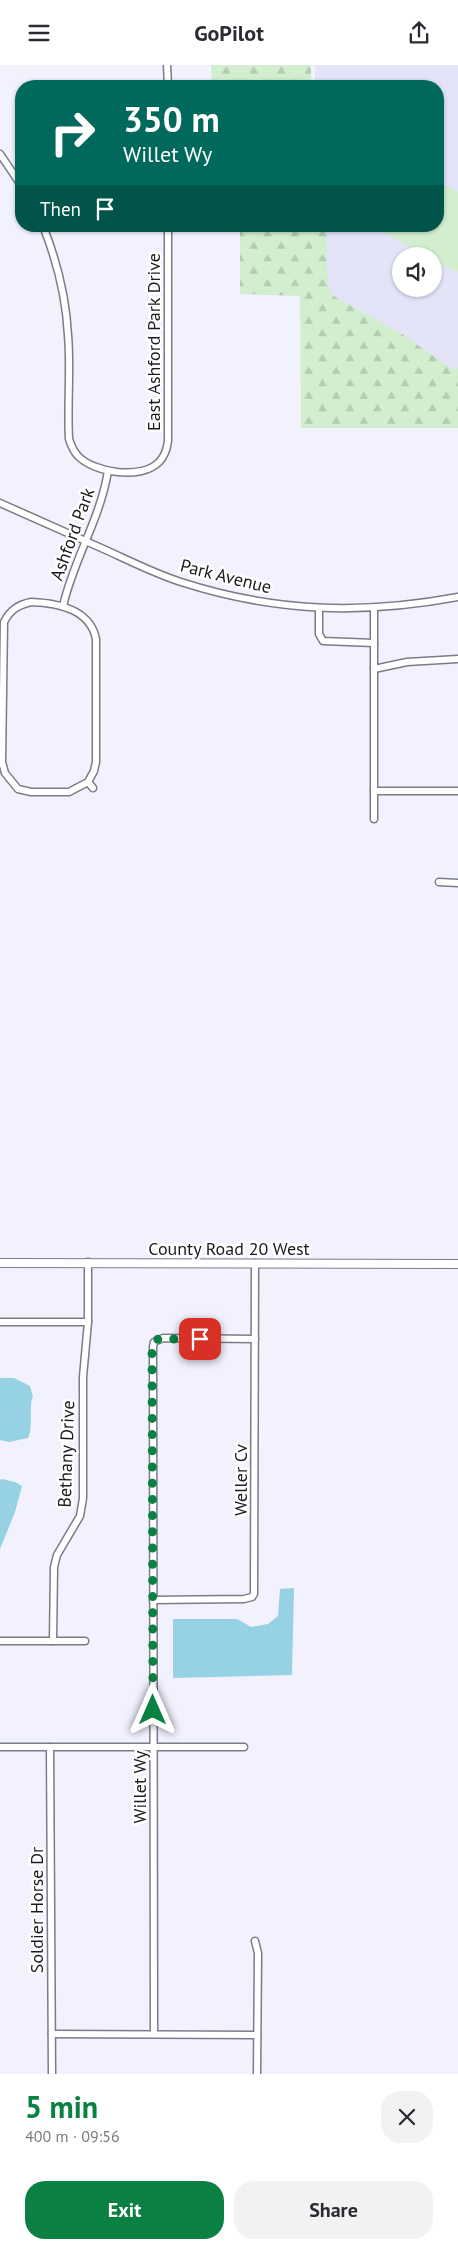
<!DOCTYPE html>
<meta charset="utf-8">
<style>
body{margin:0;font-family:"PT Sans",sans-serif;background:#f2f2f3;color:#2b2b33;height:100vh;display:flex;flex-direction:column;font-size:19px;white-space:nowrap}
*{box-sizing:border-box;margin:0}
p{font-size:16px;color:#7c7c81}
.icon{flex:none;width:28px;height:28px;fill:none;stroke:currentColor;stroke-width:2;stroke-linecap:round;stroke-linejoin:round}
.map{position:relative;height:2009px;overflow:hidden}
.side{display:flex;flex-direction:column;background:#fff;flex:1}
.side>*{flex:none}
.banner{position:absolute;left:15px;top:15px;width:429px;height:152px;border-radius:20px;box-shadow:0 1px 4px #0004;background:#00695c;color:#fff;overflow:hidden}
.controls{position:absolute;left:392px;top:182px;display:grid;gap:10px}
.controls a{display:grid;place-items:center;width:50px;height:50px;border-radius:50%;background:#fff;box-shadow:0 1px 4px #0004;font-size:25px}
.pin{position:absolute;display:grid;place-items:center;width:42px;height:42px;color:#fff;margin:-21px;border-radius:10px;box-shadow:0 2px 8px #0006}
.me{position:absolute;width:55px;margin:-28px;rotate:0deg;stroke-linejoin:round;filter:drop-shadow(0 0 4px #0008)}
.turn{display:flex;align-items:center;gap:18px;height:105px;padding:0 25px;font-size:22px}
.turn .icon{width:65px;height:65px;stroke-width:2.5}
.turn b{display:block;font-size:35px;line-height:42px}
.then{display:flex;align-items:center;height:48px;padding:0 25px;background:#0003;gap:10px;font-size:19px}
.round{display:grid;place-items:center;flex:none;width:52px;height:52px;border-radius:20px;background:#f2f2f3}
.summary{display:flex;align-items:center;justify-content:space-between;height:85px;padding:0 25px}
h1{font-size:30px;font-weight:600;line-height:38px;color:#0b8043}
.cta{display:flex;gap:10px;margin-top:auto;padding:10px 25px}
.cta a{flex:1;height:58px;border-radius:20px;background:#0b8043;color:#fff;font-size:20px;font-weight:600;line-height:58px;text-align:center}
.cta a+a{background:#f2f2f3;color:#2b2b33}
header{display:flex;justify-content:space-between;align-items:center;height:65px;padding:0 25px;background:#fff;font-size:22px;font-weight:600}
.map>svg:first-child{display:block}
.built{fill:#e3e4f8;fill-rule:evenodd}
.forest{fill:url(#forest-firs)}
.park{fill:#d2eecf}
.water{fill:#97d1e4}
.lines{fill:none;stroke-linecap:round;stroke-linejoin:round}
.minor-casing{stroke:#7b7c87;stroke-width:9}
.tertiary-casing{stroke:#7b7c87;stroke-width:10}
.minor{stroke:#fff;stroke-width:6}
.tertiary{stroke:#fff;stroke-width:8}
.route{stroke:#0b8043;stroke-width:9;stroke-dasharray:0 16.2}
.labels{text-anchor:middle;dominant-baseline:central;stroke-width:5;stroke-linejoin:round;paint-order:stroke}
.street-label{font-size:18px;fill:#1b1b1f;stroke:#fff}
</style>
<header><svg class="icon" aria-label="menu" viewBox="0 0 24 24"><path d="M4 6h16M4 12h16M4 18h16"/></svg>GoPilot<svg class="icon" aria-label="share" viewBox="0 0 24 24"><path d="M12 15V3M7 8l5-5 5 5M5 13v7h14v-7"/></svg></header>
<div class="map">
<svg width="458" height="2009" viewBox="0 0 458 2009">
<defs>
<pattern id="forest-firs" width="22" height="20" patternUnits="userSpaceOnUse" patternTransform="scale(1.25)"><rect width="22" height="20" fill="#d2eecf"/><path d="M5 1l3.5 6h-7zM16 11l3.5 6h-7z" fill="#b4ccb1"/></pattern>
</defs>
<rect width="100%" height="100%" fill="#f1f2fe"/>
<path class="built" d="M315,0H458V353L316,356L315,161H438V21H315ZM401,191H434V224H401Z"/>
<g class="forest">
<path d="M211,0H311V21H212Z"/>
<path d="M213,161H327V205L330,229L402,269L449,302L458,304V363H301L300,231L240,229V163L213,164Z"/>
</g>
<path class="park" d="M438,116L458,127V204L456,207L434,195V191H427L372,161H438Z"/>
<g class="water">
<path d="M0,1313H14L30,1321L33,1332C28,1340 34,1361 28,1373L9,1377L0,1375Z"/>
<path d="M2,1414L15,1417L22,1421L15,1447L0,1484V1415Z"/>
<path d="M294,1523L292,1610L173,1613V1554H237L251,1562L268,1559L278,1551L280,1524Z"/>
</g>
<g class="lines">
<g class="minor-casing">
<g id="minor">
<path d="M167,0L168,21"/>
<path d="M0,89L21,120"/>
<path d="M43,161C57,196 66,232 68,270C71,304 67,339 69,374C71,380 73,386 78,391C94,408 142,415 159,397C165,391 167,384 168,376V161"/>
<path d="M0,438C36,454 72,470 108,486C132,497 156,509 181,517C274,547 362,550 458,532"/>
<path d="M31,537C58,538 90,544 96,574V697L94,706L88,717L69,727H31L18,724L5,708L2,697L4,557C10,545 18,540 31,537Z"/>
<path d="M63,541C74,493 100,455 108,406"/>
<path d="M319,544V569L323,576L374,578"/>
<path d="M374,544V754"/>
<path d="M374,604L407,597L458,594"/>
<path d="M88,717L93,723"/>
<path d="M374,726H458"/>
<path d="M439,817L458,818"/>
<path d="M0,1257H88"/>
<path d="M153,1535L244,1534L252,1532L254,1529L255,1198"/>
<path d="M0,1576H85"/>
<path d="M53,1576L54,1502L57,1490L80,1451L83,1433V1312L88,1257V1197"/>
<path d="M0,1682H244"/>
<path d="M50,1682L52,2009"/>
<path d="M255,1876L258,1888L257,2009"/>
<path d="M52,1969L257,1970"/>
<path d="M154,1969L153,1282L154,1277L163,1273L255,1274"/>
</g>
</g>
<g class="tertiary-casing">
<path id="tertiary" d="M0,1198L458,1199"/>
</g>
<use href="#minor" class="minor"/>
<use href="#tertiary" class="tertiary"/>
</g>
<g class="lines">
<path class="route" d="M153,1645L152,1282L158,1274H200"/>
</g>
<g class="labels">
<g class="street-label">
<text transform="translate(153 277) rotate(-90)">East Ashford Park Drive</text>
<text transform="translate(72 469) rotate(-70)">Ashford Park</text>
<text transform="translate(226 511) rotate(14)">Park Avenue</text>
<text x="229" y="1183">County Road 20 West</text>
<text transform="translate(66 1389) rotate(-88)">Bethany Drive</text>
<text transform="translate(240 1415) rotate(-90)">Weller Cv</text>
<text transform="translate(139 1722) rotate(-90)">Willet Wy</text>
<text transform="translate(36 1845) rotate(-90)">Soldier Horse Dr</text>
</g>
</g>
</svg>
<div class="controls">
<a><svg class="icon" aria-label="sound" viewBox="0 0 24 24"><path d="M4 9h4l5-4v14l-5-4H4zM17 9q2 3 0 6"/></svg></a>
</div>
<div class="pin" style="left:200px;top:1274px;background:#d93025"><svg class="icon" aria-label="arrive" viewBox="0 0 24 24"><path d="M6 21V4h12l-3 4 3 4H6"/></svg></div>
<svg class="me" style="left:153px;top:1645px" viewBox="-20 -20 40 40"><path d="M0-17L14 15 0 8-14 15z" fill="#0b8043" stroke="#fff" stroke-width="4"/></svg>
<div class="banner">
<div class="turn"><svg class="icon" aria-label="right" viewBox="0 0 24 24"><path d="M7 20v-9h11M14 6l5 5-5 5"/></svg><div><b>350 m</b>Willet Wy</div></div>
<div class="then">Then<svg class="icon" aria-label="arrive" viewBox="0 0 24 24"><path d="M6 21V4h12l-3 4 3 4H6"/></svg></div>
</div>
</div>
<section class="side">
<div class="summary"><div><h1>5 min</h1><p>400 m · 09:56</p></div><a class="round"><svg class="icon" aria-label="close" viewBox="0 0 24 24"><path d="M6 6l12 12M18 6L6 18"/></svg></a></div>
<div class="cta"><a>Exit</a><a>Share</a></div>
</section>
